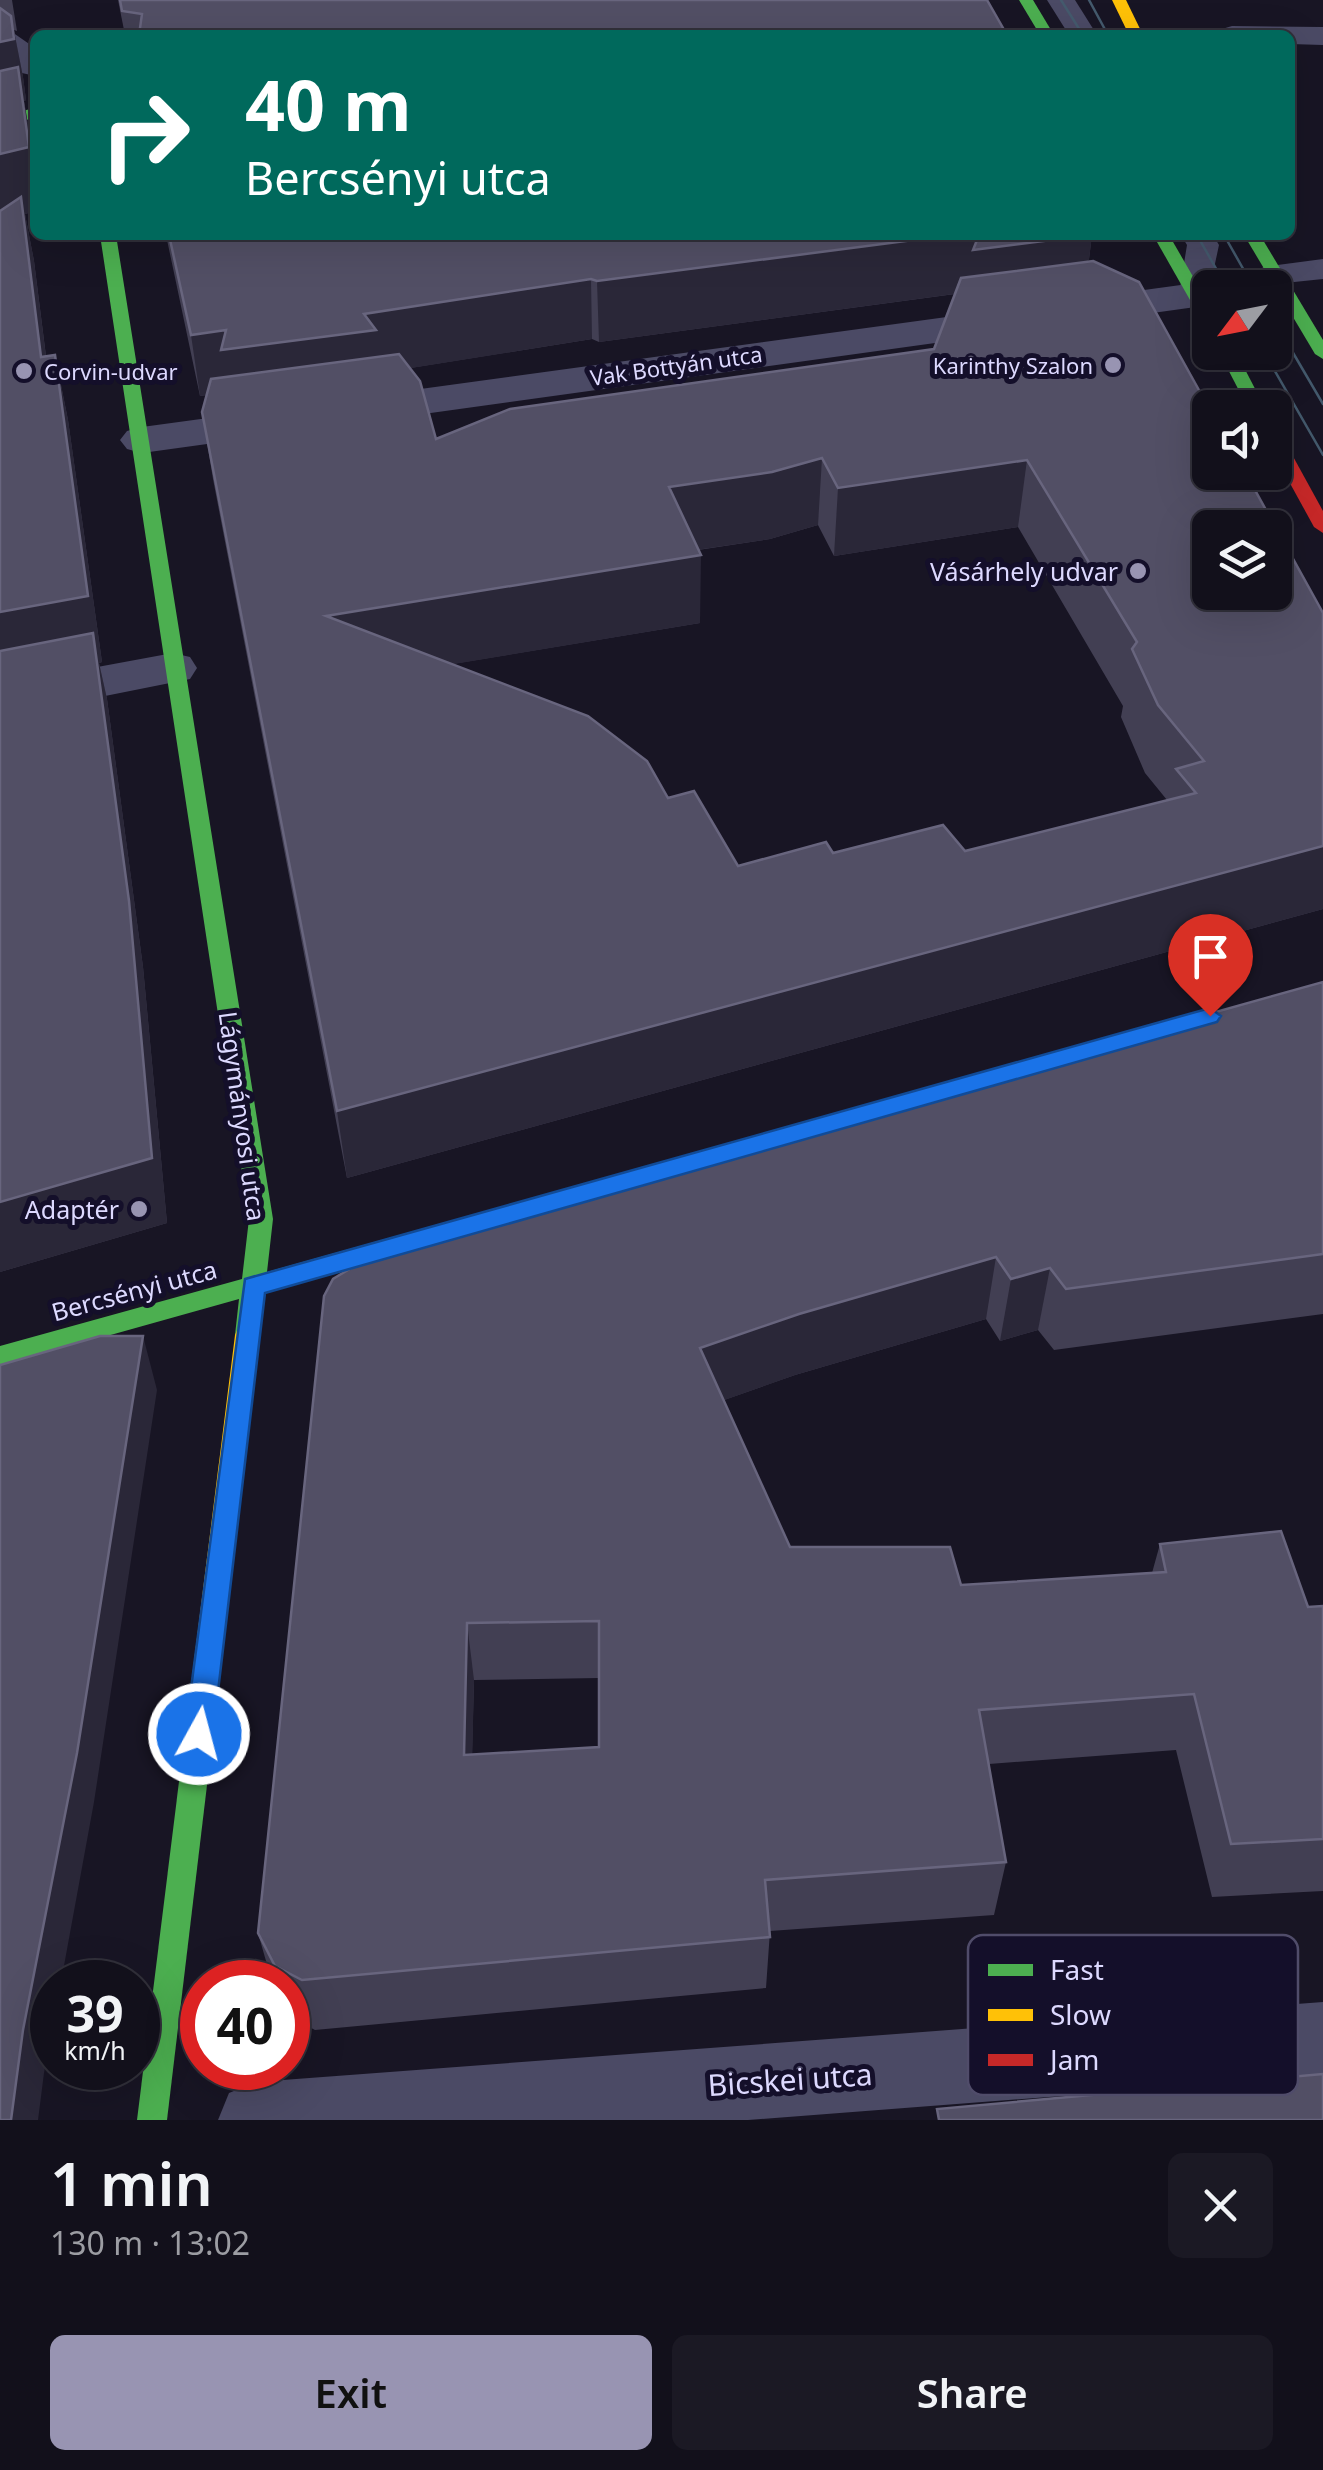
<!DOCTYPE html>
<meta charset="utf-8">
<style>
body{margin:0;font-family:"Noto Sans",sans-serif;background:#1b1924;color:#f1f3f6;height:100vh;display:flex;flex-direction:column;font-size:38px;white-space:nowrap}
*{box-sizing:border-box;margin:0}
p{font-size:32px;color:#9c9da3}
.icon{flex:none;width:55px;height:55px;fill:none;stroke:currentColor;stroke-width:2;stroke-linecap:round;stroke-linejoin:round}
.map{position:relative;height:2120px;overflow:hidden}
.panel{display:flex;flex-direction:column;background:#12101b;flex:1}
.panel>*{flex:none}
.banner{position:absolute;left:30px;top:30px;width:1265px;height:210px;border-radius:15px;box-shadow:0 10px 40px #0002,0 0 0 2px #31303a;background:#00695c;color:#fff;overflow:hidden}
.needle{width:65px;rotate:238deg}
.controls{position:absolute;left:1192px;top:270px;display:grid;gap:20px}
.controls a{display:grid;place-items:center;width:100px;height:100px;border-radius:15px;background:#12101b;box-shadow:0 10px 40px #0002,0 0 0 2px #31303a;font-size:50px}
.speed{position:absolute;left:30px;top:1960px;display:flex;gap:20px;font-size:50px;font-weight:700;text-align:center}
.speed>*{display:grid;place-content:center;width:130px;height:130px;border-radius:50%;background:#12101b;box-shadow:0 10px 40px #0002,0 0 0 2px #31303a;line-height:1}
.speed small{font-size:25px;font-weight:400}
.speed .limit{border:15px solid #d22;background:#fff;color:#111}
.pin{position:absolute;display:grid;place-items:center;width:85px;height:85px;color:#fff;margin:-102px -42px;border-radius:50% 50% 50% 0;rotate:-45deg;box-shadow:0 0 10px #0007}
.pin .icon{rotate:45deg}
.me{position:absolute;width:110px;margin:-55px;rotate:7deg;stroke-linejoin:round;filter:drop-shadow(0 0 8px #0008)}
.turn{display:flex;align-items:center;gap:35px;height:210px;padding:0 50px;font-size:45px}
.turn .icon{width:130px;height:130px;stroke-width:2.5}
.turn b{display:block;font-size:70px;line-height:85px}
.round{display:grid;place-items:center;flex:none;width:105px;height:105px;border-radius:15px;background:#1b1924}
.summary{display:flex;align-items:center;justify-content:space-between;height:170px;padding:0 50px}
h1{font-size:60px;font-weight:600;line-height:75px}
.cta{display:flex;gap:20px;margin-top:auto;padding:20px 50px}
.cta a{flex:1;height:115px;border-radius:15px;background:#9894b2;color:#111;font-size:40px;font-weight:600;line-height:115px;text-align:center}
.cta a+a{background:#1b1924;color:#f1f3f6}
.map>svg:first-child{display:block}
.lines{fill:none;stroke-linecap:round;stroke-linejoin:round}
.lane{fill:#4b4a65;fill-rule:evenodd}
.street{fill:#4b4a65;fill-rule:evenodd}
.fast{fill:#4caf50;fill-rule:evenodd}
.slow{fill:#ffc107;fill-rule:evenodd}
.jam{fill:#c62828;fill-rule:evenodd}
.tram{stroke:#445a6d;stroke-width:2.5}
.wall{fill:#423f53;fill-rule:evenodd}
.shaded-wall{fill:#2a2738}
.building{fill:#524f65;stroke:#68657e;stroke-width:2.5;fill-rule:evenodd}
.route{fill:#1a73e8;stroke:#114b97;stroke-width:2.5}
.poi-dot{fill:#9894b2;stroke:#140f2a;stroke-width:4}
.labels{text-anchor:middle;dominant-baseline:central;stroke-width:10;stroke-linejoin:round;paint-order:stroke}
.far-street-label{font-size:22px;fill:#ddd9ff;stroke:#140f2a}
.far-poi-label{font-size:22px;fill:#ddd9ff;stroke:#140f2a;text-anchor:end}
.poi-label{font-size:25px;fill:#ddd9ff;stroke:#140f2a;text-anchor:end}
.street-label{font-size:25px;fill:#ddd9ff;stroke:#140f2a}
.near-street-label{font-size:30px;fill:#ddd9ff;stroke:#140f2a}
.key{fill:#140f2a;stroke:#504c6a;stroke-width:2.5}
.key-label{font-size:28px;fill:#ddd9ff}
</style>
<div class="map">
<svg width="1323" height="2120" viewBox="0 0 1323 2120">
<rect width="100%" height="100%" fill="#181524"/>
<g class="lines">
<g class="lane">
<path d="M1047,0H1075L1097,35H1069Z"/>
<path d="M1232,26L1323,27V45L1290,44V35H1218L1222,29Z"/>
<path d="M1181,235H1213L1219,245L1207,301H1183L1179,294L1187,245Z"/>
<path d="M1323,259V279L1275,284L1263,281L1259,274L1263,267Z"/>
</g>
<g class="street">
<path d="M0,28L12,32L35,48V76L22,73L0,56Z"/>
<path d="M1210,281L1226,288H1210V305L142,453L127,449L120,440L127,431L142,427Z"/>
<path d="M173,653L190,657L197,668L190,679L0,717V685Z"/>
<path d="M1323,2002V2076L748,2120H218L229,2093L256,2082Z"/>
</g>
<g class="fast">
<path d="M1019,0H1033L1054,35H1040Z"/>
<path d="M35,108V118L0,126V116Z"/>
<path d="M100,235H116L273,1219L267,1272L776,1130L784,1133L788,1139L784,1145L264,1292L256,1342L247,1345L238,1342L235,1335L239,1299L0,1366V1346L242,1279L249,1219Z"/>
<path d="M1153,235H1169L1210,306V326L1202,321Z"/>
<path d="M1244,235H1260L1323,340V359L1315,354Z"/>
<path d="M1219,352H1236L1265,408H1248Z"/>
<path d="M204,1681L214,1684L218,1693L167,2120H137L190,1693L194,1684Z"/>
</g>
<g class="slow">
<path d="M1112,0H1126L1143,35H1129Z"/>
<path d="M247,1325L256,1328L259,1335L218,1693L214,1702L204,1705L194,1702L190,1693L235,1335L238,1328Z"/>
</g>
<path class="jam" d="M1275,435L1284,440L1323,511V533L1314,527L1275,456Z"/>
<g class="tram">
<path d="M1061,0L1083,35"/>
<path d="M1089,0L1108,35"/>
<path d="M1197,235L1227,288"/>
<path d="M1224,235L1254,288"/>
<path d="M1275,322L1323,404"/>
<path d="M1264,352L1323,455"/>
</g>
</g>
<g class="wall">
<path d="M0,0H12L17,31L14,30L23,77L26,100L24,101L35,166V211L25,214L34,261L46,356L55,355L68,420L102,662L99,663L107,699L143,967L167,1223L0,1272Z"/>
<path d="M118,0H987L1007,35H125Z"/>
<path d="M166,235H1092L1089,259L1086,262L1323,909L347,1178L213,479L202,412L207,395L200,396ZM955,294L934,349L436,439L410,368L592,339L599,342ZM818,525L834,556L1018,527L1123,706L1121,717L1145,773L1167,800L965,851L833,853L738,866L668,798L452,664L700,623L698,550L770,539Z"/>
<path d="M1323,982V1314L1054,1350L1038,1330L1000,1341L986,1319L795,1375L724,1400L790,1547L961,1585L1152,1573L1160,1544L1308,1607L1323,1606V1891L1212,1897L1176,1750L989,1764L1006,1862L994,1915L770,1931L766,1988L315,2030L289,2016L288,2013V1982H272L258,1933L324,1296ZM599,1678V1747L472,1755L474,1680Z"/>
</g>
<g class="shaded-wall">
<path d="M11,16L23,77L26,100L24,101L35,166V211L25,214L34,261L54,421L0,220V42Z"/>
<path d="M952,235H1092L1089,259L1052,299L969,292L599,342L597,281Z"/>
<path d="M591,279L592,339L380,373L200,396L191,335L364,314Z"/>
<path d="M55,355L68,420L102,662L99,663L107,699L143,967L167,1223L0,1272V612Z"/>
<path d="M822,458L818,525L770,539L669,554V487Z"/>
<path d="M1027,460L1018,527L834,556L838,488Z"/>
<path d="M701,555L700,623L334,684L326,616Z"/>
<path d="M1323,846V909L347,1178L337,1111Z"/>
<path d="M996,1257L986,1319L795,1375L699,1409L700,1348L799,1314Z"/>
<path d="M1050,1268L1038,1330L1000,1341L1011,1279Z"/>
<path d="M143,1336L157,1390L94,1802L61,1982H52V2026L44,2073L38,2120H11L23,2030Z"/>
<path d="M467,1623L474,1680L471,1810L464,1755Z"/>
</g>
<g class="building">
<path d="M120,0H987L1007,35H139L142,14L122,11Z"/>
<path d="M0,8L11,16L14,39L0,42Z"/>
<path d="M18,67L29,147L0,154V71Z"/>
<path d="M21,197L41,357L55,355L88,596L0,612V211Z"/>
<path d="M169,235H952L597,281L591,279L364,314L376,330L221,350L226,330L191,335Z"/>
<path d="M979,235H1063L1059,239L973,250Z"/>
<path d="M1093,261L1139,282L1210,410V472H1245L1323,613V846L337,1111L202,412L211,379L399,354L420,381L436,439L510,409L934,349L961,278ZM822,458L838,488L1027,460L1137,642L1132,649L1158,705L1204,761L1176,769L1196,793L965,851L943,825L833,853L826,842L738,866L694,791L668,798L647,761L588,716L326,616L701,555L669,487L772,472ZM1210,528H1275V592H1210Z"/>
<path d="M93,633L129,901L152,1158L0,1202V651Z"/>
<path d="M1323,982V1254L1066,1289L1050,1268L1011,1279L996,1257L799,1314L700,1348L790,1547H950L961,1585L1166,1572L1160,1544L1281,1531L1308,1607L1323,1606V1839L1231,1844L1194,1694L979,1710L1006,1862L765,1880L770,1937L302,1980L275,1966L258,1933L324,1296L333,1279L356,1265L908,1098ZM599,1621V1747L464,1755L467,1623Z"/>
<path d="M100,1336H143L77,1753L23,2030L11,2120H0V1365Z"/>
<path d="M1323,2074V2120H939L937,2109Z"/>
</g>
<path class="route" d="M1210,1008L1221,1016L1217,1022L265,1293L213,1734L209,1744L199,1747L189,1744L185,1734L245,1279Z"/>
<g class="poi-dot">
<circle cx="1113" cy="365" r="10"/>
<circle cx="24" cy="371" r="10"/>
<circle cx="1138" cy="571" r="10"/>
<circle cx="139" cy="1209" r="10"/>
</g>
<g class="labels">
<g class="far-street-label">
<text transform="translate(676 365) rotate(-8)">Vak Bottyán utca</text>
</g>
<g class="far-poi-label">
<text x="1093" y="365">Karinthy Szalon</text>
<text x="44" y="371" text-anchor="start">Corvin-udvar</text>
</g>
<g class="poi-label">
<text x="1118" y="571">Vásárhely udvar</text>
<text x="119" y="1209">Adaptér</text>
</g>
<g class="street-label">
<text transform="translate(243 1116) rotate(82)">Lágymányosi utca</text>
<text transform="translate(134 1290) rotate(-15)">Bercsényi utca</text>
</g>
<g class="near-street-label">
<text transform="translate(790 2079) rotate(-4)">Bicskei utca</text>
</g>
</g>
<rect x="968" y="1935" width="330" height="160" rx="15" class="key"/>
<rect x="988" y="1964" width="45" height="12" fill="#4caf50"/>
<rect x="988" y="2009" width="45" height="12" fill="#ffc107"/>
<rect x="988" y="2054" width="45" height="12" fill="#c62828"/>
<g class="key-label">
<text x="1050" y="1980">Fast</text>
<text x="1050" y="2025">Slow</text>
<text x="1050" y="2070">Jam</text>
</g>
</svg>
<div class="controls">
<a><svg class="needle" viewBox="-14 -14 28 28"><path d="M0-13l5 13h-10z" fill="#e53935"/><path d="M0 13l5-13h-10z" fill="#9c9da3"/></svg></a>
<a><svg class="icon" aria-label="sound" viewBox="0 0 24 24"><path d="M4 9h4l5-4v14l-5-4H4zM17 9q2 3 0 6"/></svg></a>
<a><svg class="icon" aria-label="layers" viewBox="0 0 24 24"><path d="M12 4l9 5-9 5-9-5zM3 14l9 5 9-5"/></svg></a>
</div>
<div class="speed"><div>39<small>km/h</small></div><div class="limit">40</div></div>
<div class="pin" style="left:1210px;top:1016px;background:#d93025"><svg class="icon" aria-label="arrive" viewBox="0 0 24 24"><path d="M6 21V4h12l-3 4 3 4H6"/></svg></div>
<svg class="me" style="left:199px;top:1734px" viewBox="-20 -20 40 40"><circle r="17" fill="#1a73e8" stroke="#fff" stroke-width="3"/><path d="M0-11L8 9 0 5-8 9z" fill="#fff"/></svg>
<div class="banner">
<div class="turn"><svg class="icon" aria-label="right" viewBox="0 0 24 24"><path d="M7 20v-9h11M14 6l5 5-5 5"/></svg><div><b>40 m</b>Bercsényi utca</div></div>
</div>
</div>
<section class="panel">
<div class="summary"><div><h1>1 min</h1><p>130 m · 13:02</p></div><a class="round"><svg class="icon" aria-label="close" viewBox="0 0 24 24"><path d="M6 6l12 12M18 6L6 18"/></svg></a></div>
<div class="cta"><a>Exit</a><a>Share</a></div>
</section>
